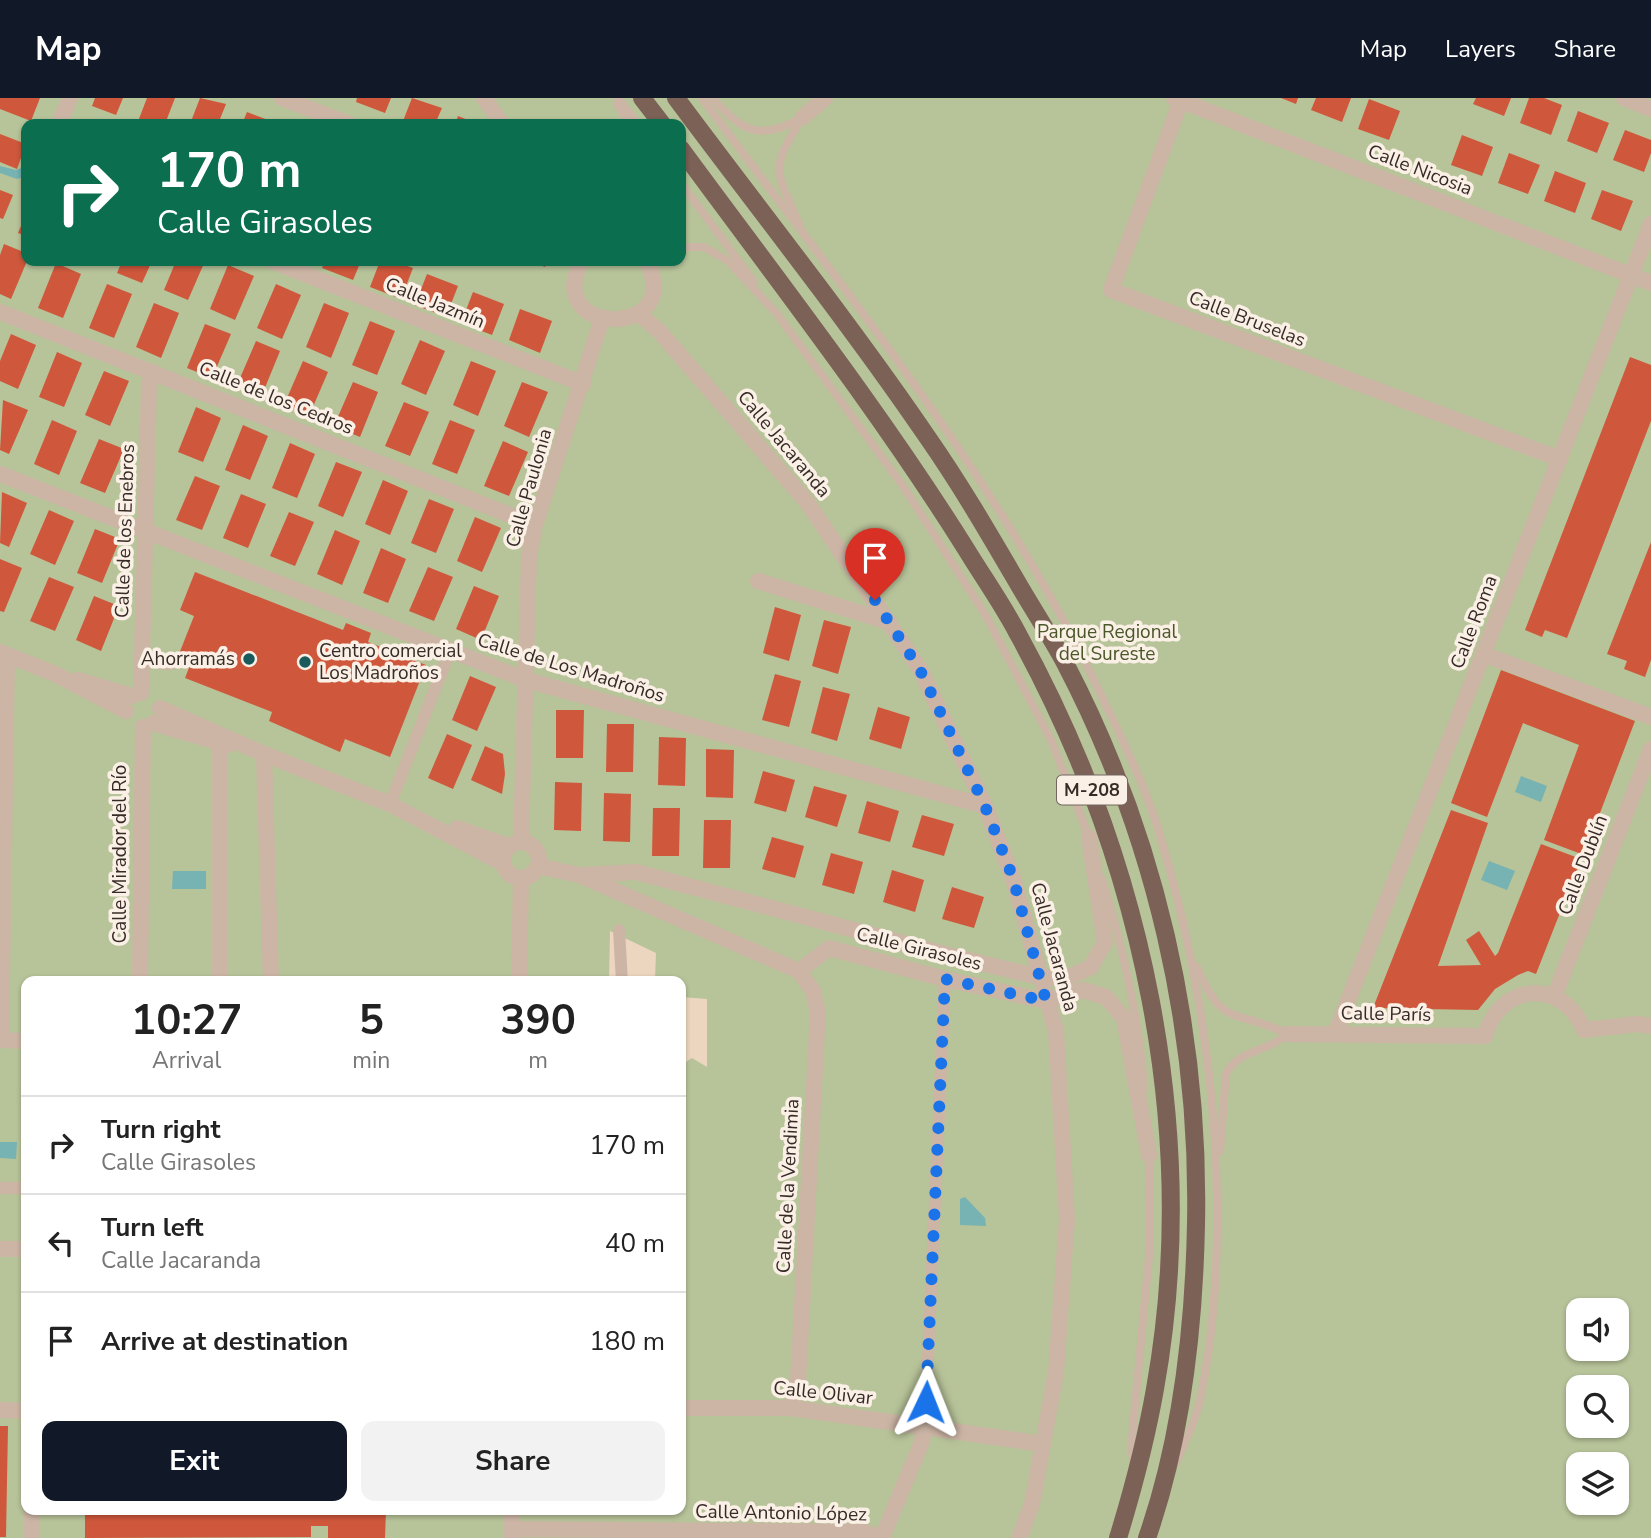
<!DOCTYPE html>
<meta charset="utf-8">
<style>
body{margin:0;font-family:"Nunito Sans",sans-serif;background:#f2f2f2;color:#222;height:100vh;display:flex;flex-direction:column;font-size:26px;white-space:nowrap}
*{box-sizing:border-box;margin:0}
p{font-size:23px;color:#767676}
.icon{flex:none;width:38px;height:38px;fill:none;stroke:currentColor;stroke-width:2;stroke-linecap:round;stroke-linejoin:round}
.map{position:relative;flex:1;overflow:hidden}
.sheet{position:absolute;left:21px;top:878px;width:665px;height:539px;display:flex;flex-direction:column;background:#fff;border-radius:14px;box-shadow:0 2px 5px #0004}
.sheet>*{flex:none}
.banner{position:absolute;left:21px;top:21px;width:665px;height:147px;border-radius:14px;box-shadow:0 2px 5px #0004;background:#0b6e4f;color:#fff;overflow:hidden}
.controls{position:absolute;left:1566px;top:1200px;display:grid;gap:14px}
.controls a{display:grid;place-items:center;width:63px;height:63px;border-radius:14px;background:#fff;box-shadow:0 2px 5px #0004;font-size:35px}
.pin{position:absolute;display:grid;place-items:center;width:60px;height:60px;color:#fff;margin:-72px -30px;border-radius:50% 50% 50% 0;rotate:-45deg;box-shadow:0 0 7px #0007}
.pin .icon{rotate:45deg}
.me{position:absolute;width:77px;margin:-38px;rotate:2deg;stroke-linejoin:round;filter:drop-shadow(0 0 5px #0008)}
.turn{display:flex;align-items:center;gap:24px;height:147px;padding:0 21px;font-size:32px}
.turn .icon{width:91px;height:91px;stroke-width:2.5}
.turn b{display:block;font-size:49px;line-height:60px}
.eta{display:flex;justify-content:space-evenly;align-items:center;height:119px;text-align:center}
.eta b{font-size:42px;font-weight:700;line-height:49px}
.action{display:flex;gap:14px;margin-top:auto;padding:14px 21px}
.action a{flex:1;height:80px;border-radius:14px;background:#111827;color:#fff;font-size:28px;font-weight:700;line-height:80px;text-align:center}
.action a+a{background:#f2f2f2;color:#222}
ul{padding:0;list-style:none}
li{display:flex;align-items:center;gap:21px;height:98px;padding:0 21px;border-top:2px solid #e0e0e0}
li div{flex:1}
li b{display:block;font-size:26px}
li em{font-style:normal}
header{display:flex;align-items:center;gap:42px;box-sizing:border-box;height:98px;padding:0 35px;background:#111827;color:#fff}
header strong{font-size:33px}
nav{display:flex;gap:38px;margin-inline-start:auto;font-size:24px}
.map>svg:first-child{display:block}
.green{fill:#b7c399;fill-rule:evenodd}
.plaza{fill:#edd6bf}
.water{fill:#76b3b2}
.building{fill:#cf583c}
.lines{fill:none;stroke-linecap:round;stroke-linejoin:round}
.service{stroke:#ccb5a5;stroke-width:8}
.pedestrian{stroke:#ccb5a5;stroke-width:12}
.minor{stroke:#ccb5a5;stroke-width:16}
.primary{stroke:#7b6156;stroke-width:18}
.route{stroke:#1a73e8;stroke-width:12;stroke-dasharray:0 21.6}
.poi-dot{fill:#195b5c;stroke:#fbf0e6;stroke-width:2.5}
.labels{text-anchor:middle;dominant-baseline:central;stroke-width:7;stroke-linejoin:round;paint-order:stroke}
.shield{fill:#fbf0e6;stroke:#726660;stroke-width:2}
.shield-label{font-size:18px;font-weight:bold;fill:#372b27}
.street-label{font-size:19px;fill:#372b27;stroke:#fbf0e6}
.park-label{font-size:19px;fill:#495729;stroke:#fbf0e6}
.poi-label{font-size:19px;fill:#372b27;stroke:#fbf0e6;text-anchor:start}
</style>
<header>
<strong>Map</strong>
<nav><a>Map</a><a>Layers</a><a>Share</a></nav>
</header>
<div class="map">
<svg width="1651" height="1440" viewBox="0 0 1651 1440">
<rect width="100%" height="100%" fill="#f3e6da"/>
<path class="green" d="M0,0H1651V1440H0ZM26,26H681V163H26ZM26,884H681V1412H26ZM1578,1213H1617V1251H1578ZM1578,1290H1617V1328H1578ZM1578,1367H1617V1405H1578Z"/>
<g class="plaza">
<path d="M610,833L656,855L655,882L667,884H609Z"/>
<path d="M681,899L707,901V969L692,960L681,967Z"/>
</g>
<g class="water">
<path d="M0,68L16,72L26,68V78L17,81L0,75Z"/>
<path d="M1521,678L1547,688L1541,704L1515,694Z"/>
<path d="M1489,763L1515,773L1507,792L1481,782Z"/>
<path d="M173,773H206V791H172Z"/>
<path d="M0,1044H17L16,1061L0,1060Z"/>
<path d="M965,1099L985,1120L986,1128L960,1127V1101Z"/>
</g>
<g class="building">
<path d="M0,0H40L31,23L0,11Z"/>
<path d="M95,0H123L116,17L92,8Z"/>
<path d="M147,0H175L165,26H137Z"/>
<path d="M200,0L226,6L218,26H190Z"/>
<path d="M357,0H391L385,15L356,4Z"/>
<path d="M412,0L442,10L435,26H411L403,23Z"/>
<path d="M1281,0H1298L1296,6Z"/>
<path d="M1316,0H1351L1342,24L1311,12Z"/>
<path d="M1476,0H1511L1504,18L1473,6Z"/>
<path d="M1529,0H1544L1562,7L1551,37L1520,25Z"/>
<path d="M1369,1L1400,13L1389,42L1358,31Z"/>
<path d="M1578,13L1609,25L1597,55L1567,43Z"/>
<path d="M247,14L271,23L270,26H242Z"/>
<path d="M458,18L478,26H455Z"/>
<path d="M1625,32L1651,42V55L1644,74L1613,62Z"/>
<path d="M0,36L26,46L17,71L0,64Z"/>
<path d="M1462,37L1493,49L1482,78L1451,67Z"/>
<path d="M1509,55L1540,67L1528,96L1498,85Z"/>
<path d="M1555,73L1586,85L1575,115L1544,103Z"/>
<path d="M0,92L13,97L3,121L0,120Z"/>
<path d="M1602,92L1633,103L1621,133L1591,121Z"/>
<path d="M26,116V138L18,135Z"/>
<path d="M4,146L26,155L27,163L11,201L0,196V157Z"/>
<path d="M122,163H152L142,185L117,175Z"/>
<path d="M176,163H205L188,202L164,192Z"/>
<path d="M325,163H361L353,182L322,170Z"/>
<path d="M380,163H394L413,170L401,201L370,189Z"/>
<path d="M529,163H548L545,169Z"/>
<path d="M56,165L81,176L63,220L38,210Z"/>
<path d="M228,167L254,178L235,222L210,211Z"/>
<path d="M427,176L458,188L446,219L415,207Z"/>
<path d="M107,186L132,196L114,240L89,230Z"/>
<path d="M276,186L301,197L282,241L257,230Z"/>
<path d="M473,194L504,206L492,237L461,225Z"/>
<path d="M154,205L179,215L161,260L136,249Z"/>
<path d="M324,205L349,215L331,260L306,249Z"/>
<path d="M520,211L552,223L540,255L509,242Z"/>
<path d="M370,223L395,233L377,277L352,267Z"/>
<path d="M205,226L231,236L212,280L187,270Z"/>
<path d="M11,236L36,247L18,291L0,283V263Z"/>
<path d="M420,242L445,253L426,297L401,286Z"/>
<path d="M256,243L280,253L262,297L237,287Z"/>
<path d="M57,254L82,265L64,309L39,299Z"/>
<path d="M1630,259L1651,267V323L1567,540L1545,532L1542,539L1525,532Z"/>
<path d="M303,263L328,274L309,318L284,307Z"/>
<path d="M471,263L496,273L478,318L453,307Z"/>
<path d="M104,273L129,283L110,328L85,317Z"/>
<path d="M353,284L378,294L360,339L334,328Z"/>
<path d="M522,284L548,294L529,339L504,328Z"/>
<path d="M3,302L28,312L9,356L0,352Z"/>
<path d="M404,304L429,314L410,358L385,348Z"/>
<path d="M196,309L221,320L203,364L178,354Z"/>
<path d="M52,322L77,333L59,377L34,366Z"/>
<path d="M450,322L475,332L457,376L432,366Z"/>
<path d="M243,327L268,338L250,382L225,372Z"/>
<path d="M99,341L124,351L105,395L80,385Z"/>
<path d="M503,343L528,354L509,398L484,388Z"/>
<path d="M290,345L315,356L297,400L272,390Z"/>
<path d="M336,364L362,374L343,419L318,408Z"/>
<path d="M195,378L220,388L202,432L176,422Z"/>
<path d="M383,382L408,393L390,437L365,426Z"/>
<path d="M2,394L27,405L9,449L0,445Z"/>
<path d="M241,396L266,406L248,450L223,440Z"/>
<path d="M429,401L454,411L436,455L411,445Z"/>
<path d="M49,412L74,423L55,467L30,456Z"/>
<path d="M289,414L314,424L295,468L270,458Z"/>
<path d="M475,419L501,430L482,474L457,463Z"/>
<path d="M95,431L120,441L102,485L77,475Z"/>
<path d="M335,432L360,443L342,487L317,476Z"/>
<path d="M1651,444V562L1645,579L1624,571L1627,563L1607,556Z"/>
<path d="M381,450L406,461L388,505L363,495Z"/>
<path d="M0,461L22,470L4,514L0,513Z"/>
<path d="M428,469L453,479L434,523L409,513Z"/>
<path d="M195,474L343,532L346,525L371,535L368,544L426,567L390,659L345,641L340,654L269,623L272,614L185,580L192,562L179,556L194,518L180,512Z"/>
<path d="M49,479L74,489L55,533L30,523Z"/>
<path d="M474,488L499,498L481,542L456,531Z"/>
<path d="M94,498L119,508L101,553L76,542Z"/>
<path d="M775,509L801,517L789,563L763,555Z"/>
<path d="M824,522L851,529L838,576L812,568Z"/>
<path d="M1501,572L1635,623L1584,757L1544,742L1579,647L1523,625L1487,719L1451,705Z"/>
<path d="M775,576L801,583L789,629L762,622Z"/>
<path d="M470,578L496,589L477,633L452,622Z"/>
<path d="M823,589L850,596L837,643L811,635Z"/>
<path d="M878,609L910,619L901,651L869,641Z"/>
<path d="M556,612H584L583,660H556Z"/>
<path d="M607,626H634L633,674H606Z"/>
<path d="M447,636L472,647L453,691L428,680Z"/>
<path d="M659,639L686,640L685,688L658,687Z"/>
<path d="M485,648L503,656L505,676L502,696L471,682Z"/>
<path d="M706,651L734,652L733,700L706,699Z"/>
<path d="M763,673L795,682L786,714L754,705Z"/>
<path d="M555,684L582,685L581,733L554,732Z"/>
<path d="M814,688L847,697L837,729L805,719Z"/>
<path d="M604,695L631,696L630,744L603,743Z"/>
<path d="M867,703L899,713L890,744L858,735Z"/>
<path d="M653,710H680L679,758H652Z"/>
<path d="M1451,712L1488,725L1438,868L1481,867L1466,842L1479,833L1495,858L1498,855L1541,746L1581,761L1536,876L1528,873L1518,877L1495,891L1478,912L1373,910Z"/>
<path d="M922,717L954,726L944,758L912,749Z"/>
<path d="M704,722H731L730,770H703Z"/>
<path d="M772,739L804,748L795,780L762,771Z"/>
<path d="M831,755L863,764L854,796L822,787Z"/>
<path d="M892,772L924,782L915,814L883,804Z"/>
<path d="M952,789L984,799L974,830L942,821Z"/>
<path d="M0,1328H8L6,1439H0Z"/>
<path d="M85,1412H386L385,1440H328V1428H311V1439L85,1440Z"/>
</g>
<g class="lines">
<g class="service">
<path d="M618,0L638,26"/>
<path d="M702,0C844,193 1000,381 1102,599C1121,639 1142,681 1156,724C1187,824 1206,925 1214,1029C1220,1119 1219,1213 1200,1302C1196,1323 1184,1345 1176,1365"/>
<path d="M712,0C744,35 760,43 803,19C768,74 776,71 800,128"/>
<path d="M617,6L629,26"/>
<path d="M681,85L754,184"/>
<path d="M681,149H704L728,163L777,216L903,388L985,516L1051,642L1089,739"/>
<path d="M651,170L661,163"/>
<path d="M1102,781C1123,849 1139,921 1144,991"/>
<path d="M1197,869C1223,933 1238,910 1287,936C1267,955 1240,950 1226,976L1220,1053"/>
<path d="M1134,1364L1131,1351L1150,1147L1149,1057"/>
</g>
<g class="pedestrian">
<path d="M390,706L450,553"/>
<path d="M619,832L622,884"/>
<path d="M0,1090H26"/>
<path d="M925,1327L945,881"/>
</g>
<g class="minor">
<path d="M282,0L349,26"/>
<path d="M484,0L502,26"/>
<path d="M1174,0L1651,185"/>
<path d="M1182,0L1111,192L1560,361"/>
<path d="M1624,0L1651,11"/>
<path d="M803,19L825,0"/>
<path d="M59,26L70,0"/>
<path d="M272,163L583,286"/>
<path d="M582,163C540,241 689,240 646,163"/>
<path d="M0,214L535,427"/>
<path d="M638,215L659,233L807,404L920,571L985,708L1013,780L1056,933L1067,1121L1056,1274L1032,1406L1019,1440"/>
<path d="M0,376L526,582L985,708"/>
<path d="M758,483L889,524"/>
<path d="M0,554L55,576L126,613"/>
<path d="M1483,556L1651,619"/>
<path d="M142,561L170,564"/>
<path d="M78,582L132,598"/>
<path d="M141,595L149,287L153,274"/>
<path d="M160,610L264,656L390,706L502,765"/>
<path d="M153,625L228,647"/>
<path d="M220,645V884"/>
<path d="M264,656L271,884"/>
<path d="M457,730L508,748"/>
<path d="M521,743L529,458L535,427L602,221"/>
<circle cx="521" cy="762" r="18"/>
<path d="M538,768L579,777L799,873L829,850L945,881L1046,903L1083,892L1106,899L1124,920L1149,1057"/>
<path d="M585,777L636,774L952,858L1039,879L1067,880L1091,869L1105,844L1089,739"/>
<path d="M140,884L143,629"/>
<path d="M519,884L521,780"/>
<path d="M1554,899L1651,651"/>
<path d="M1287,936L1485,938C1500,884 1563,880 1584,932L1637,926L1651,928"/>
<path d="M1335,936L1651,126"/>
<path d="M0,942L26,943"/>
<path d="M1,942L7,557"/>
<path d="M0,1151H26"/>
<path d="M681,1310H791L1043,1346"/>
<path d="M791,1310L798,1283L818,915L813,893L799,873"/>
<path d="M0,1312L26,1313"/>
<path d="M512,1431L865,1434L882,1440"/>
<path d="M32,1440V1412"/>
<path d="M512,1440V1412"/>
<path d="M882,1440L921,1346L925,1327"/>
</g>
<g class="primary">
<path d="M642,0L662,26"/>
<path d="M676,0C760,113 849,224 928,340C960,386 988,434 1016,482C1032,510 1050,537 1065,565C1155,737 1200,932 1196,1126C1194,1231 1182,1340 1147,1440"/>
<path d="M681,51C778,183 879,312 966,451C983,479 1003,507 1018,536C1143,763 1201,1034 1155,1291C1146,1342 1133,1391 1118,1440"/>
</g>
</g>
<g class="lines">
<path class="route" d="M875,502L920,572L985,708L1013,780L1046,903L945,881L926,1304"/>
</g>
<g class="poi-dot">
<circle cx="249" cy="561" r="7"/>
<circle cx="305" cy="564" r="7"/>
</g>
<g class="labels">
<rect class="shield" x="1057" y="677.5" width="70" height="29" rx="5"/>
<g class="shield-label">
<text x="1092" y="692">M-208</text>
</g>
<g class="street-label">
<text transform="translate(1420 72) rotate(21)">Calle Nicosia</text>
<text transform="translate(435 205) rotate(22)">Calle Jazmín</text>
<text transform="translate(1247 221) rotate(21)">Calle Bruselas</text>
<text transform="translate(276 300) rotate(22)">Calle de los Cedros</text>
<text transform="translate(784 346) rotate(50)">Calle Jacaranda</text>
<text transform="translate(529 390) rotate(-74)">Calle Paulonia</text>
<text transform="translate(125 433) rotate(-88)">Calle de los Enebros</text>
<text transform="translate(1474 524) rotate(-69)">Calle Roma</text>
<text transform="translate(571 570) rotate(17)">Calle de Los Madroños</text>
<text transform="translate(120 756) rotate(-90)">Calle Mirador del Río</text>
<text transform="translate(1583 767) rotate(-69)">Calle Dublín</text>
<text transform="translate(1054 849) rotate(75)">Calle Jacaranda</text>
<text transform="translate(919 851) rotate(14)">Calle Girasoles</text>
<text transform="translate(1386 916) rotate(1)">Calle París</text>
<text transform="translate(788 1088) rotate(-87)">Calle de la Vendimia</text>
<text transform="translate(823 1295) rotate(6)">Calle Olivar</text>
<text transform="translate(781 1415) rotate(1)">Calle Antonio López</text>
</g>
<g class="park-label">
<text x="1107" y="534">Parque Regional<tspan x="1107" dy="22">del Sureste</tspan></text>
</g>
<g class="poi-label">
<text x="319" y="553">Centro comercial<tspan x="319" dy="22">Los Madroños</tspan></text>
<text x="235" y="561" text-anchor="end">Ahorramás</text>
</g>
</g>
</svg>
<div class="controls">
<a><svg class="icon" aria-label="sound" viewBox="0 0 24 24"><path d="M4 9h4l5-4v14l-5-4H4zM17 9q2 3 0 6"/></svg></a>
<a><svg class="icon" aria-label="search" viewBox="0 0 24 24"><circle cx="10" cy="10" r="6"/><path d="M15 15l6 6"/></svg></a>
<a><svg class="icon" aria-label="layers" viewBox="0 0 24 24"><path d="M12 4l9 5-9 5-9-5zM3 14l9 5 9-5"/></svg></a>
</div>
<div class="pin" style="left:875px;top:502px;background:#d93025"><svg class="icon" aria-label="arrive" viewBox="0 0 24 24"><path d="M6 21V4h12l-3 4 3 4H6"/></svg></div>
<svg class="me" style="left:926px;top:1304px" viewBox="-20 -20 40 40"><path d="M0-17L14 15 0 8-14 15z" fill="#1a73e8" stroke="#fff" stroke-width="4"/></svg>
<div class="banner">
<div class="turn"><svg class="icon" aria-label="right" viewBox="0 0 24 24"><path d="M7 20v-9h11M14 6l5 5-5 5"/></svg><div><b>170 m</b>Calle Girasoles</div></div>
</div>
<section class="sheet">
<div class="eta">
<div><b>10:27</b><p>Arrival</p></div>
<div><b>5</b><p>min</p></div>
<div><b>390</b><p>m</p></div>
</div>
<ul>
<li><svg class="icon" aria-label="right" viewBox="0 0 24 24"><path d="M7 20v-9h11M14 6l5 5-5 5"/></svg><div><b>Turn right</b><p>Calle Girasoles</p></div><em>170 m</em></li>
<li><svg class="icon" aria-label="left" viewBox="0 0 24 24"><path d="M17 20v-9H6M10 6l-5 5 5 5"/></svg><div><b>Turn left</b><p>Calle Jacaranda</p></div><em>40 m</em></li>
<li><svg class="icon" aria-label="arrive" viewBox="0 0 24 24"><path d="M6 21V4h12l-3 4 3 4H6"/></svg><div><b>Arrive at destination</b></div><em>180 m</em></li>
</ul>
<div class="action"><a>Exit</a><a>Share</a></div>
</section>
</div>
